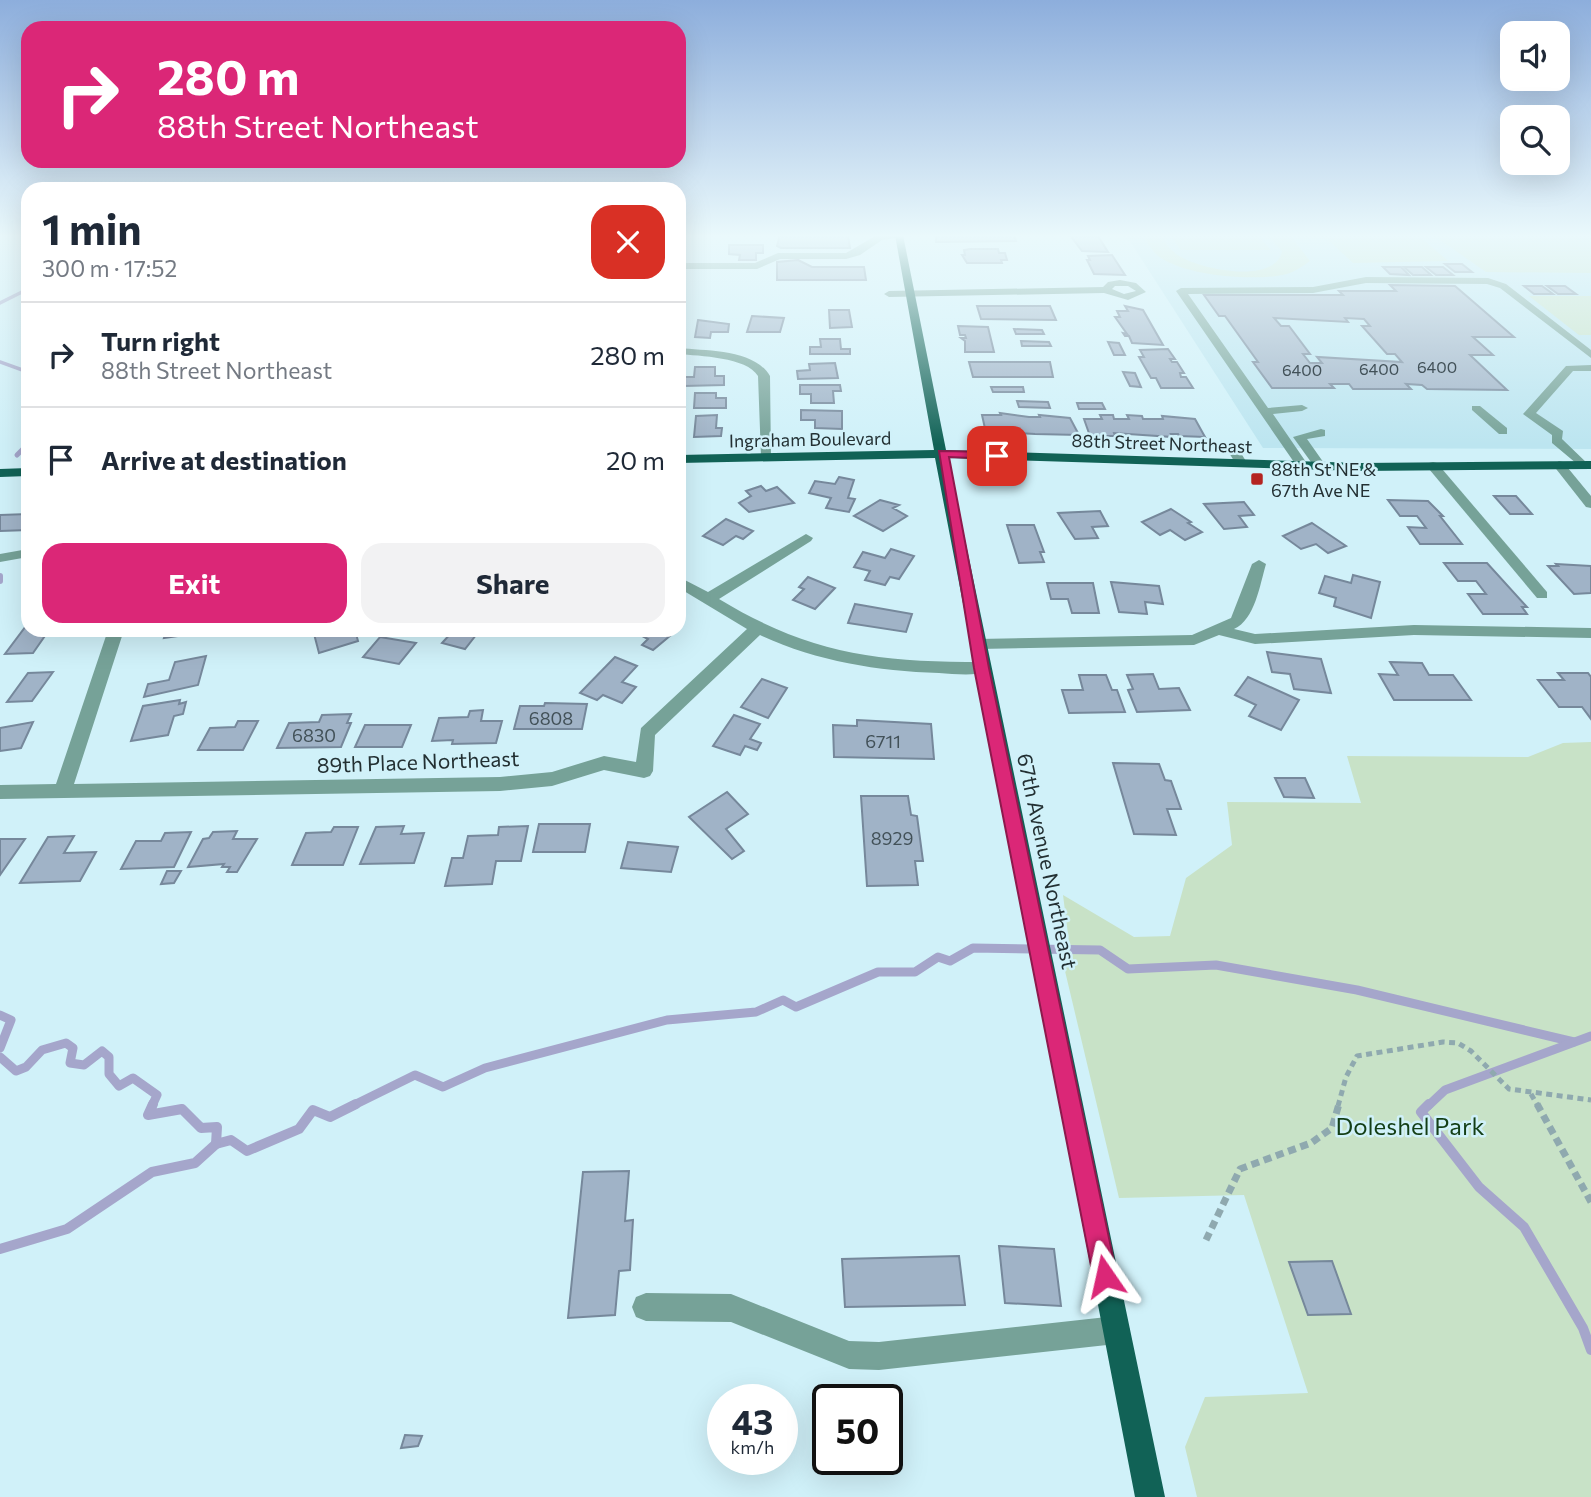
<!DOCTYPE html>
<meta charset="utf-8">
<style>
body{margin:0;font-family:Commissioner,sans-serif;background:#f2f2f3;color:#1f2937;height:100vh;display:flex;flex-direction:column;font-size:26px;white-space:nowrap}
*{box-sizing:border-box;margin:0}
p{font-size:23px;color:#747a83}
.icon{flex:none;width:38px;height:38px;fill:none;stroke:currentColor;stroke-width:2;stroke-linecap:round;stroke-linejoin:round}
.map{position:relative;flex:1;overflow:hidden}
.side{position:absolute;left:21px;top:182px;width:665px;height:455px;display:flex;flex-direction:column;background:#fff;border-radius:21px;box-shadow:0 7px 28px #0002}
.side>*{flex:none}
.guide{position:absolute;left:21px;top:21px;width:665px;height:147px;border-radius:21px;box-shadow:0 7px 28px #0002;background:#db2777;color:#fff;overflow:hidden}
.tools{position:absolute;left:1500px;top:21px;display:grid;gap:14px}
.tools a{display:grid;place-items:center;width:70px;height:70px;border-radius:14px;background:#fff;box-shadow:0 7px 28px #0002;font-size:35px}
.speed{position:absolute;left:707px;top:1384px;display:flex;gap:14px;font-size:35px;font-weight:700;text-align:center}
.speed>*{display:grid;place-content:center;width:91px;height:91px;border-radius:50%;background:#fff;box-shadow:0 7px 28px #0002;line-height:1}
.speed small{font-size:18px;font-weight:400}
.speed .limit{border:4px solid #111;border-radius:10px;background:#fff;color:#111}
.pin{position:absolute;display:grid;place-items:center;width:60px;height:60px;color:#fff;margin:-30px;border-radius:14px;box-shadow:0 4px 10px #0006}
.me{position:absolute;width:77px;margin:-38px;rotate:349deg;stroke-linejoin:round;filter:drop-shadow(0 0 5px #0008)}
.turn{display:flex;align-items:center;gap:24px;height:147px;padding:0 21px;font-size:32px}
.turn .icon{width:91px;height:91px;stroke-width:2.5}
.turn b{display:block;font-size:49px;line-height:60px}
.round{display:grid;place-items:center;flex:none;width:74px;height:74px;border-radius:21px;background:#f2f2f3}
.overview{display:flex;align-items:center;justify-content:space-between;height:119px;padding:0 21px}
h1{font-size:42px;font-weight:700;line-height:52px}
.button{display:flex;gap:14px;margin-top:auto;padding:14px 21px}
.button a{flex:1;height:80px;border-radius:21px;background:#db2777;color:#fff;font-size:28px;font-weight:700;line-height:80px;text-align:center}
.button a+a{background:#f2f2f3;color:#1f2937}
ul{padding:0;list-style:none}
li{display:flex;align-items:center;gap:21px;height:105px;padding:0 21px;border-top:2px solid #e0e1e3}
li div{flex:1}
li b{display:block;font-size:26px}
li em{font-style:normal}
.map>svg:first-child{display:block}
.built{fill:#bce5f0}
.green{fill:#c8e2c7}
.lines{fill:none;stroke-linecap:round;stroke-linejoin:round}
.stream-far4{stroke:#a5a6cb;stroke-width:3.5}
.stream-far3{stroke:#a5a6cb;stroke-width:5}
.stream-far2{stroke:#a5a6cb;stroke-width:6}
.stream-far1{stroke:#a5a6cb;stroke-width:9}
.stream{stroke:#a5a6cb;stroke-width:10}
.building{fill:#a0b3c7;stroke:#76889b;stroke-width:2;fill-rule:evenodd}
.path-far1{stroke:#8fa9af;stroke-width:5;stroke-dasharray:6 4.5;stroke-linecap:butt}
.path{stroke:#8fa9af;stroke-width:7;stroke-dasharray:8 5;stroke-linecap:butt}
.minor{fill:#76a298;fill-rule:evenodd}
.major{fill:#116256;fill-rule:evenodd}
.route{fill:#db2777;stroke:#8e194d;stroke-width:2}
.poi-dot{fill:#b42421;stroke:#d0f1f9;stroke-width:2.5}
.labels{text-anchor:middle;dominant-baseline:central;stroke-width:5;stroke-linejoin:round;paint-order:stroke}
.far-number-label{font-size:16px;fill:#425158}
.far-street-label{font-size:18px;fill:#233033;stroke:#d0f1f9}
.far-poi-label{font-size:18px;fill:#233033;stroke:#d0f1f9;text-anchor:start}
.number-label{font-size:18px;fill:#425158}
.street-label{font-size:21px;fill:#233033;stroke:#d0f1f9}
.near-park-label{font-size:24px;fill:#133e15;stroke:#d0f1f9}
</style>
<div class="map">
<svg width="1591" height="1497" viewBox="0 0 1591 1497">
<rect width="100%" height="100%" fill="#d0f1f9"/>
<path class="built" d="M1126,235H1591V449L1263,448Z"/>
<g class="green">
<path d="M1143,235H1161C1167,245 1172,253 1183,258C1205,270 1276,284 1282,251L1267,235H1290L1310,261C1303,266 1296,271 1287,274C1257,282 1177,276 1155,253C1150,248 1147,241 1143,235Z"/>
<path d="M1170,235H1258L1271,250H1181Z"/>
<path d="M1323,235H1418L1448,261L1353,263Z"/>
<path d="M1433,235H1591V273L1486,272Z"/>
<path d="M1529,296H1591V335H1579Z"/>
<path d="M1591,742V1497H1197L1185,1447L1205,1397L1308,1393L1244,1195L1119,1198L1060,950H1070L1063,895L1134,937L1170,936L1186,878L1232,845L1227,802L1361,803L1347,756L1528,757L1563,743Z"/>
</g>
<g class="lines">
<g class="stream-far4">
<path d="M0,303L28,289"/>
<path d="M0,362L28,372"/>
</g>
<path class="stream-far3" d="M17,455L28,444"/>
<path class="stream-far2" d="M0,576V581"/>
<g class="stream-far1">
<path d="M0,1015L11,1020L0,1048"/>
<path d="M0,1057L16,1071L26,1067L42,1050L66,1043L73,1048L70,1063L84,1065L102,1051L109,1057V1074L119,1086L133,1078L157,1095L152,1106"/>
<path d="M352,1106L415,1075L443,1087L485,1068L667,1020L756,1012L783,1000L796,1007L878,972H915L938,957L950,961L973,948L1100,950L1128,969L1216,965L1357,990L1574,1042"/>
<path d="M1428,1106L1445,1090L1591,1036"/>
</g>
<g class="stream">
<path d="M153,1104L148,1115L182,1109L201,1128L217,1127L216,1144L231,1140L247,1151L299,1129L313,1110L330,1117L356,1104"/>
<path d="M1429,1104L1421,1112L1479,1187L1524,1227L1583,1328L1591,1350"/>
<path d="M0,1249L67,1229L152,1172L195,1163L216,1144"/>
</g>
</g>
<g class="building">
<path d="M780,235H848L850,248H781L777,246Z"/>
<path d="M936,235H1014L1016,241L936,242Z"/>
<path d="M1070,235L1098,236L1108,252L1082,251Z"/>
<path d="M729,245H763V253H756V260H739L740,255L729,254Z"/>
<path d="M998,249L999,253H1005L1007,260H1001L1002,263H967L962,255H965L964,250L970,249Z"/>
<path d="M1112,255L1125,275L1094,274L1087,260H1090L1088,256Z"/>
<path d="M798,260L812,267H864L866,280H777V262Z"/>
<path d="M1445,264H1462L1472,272H1455Z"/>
<path d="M1383,267H1401L1409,275L1390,274Z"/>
<path d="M1404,267H1422L1431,275H1413Z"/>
<path d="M1426,267H1443L1453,275H1436Z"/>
<path d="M1390,285L1455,286L1514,337H1473L1493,355H1470L1507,390L1427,389L1422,385L1406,384L1411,389H1353L1349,384H1330L1334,388H1272L1253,362H1258L1225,316H1219L1204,295H1343L1339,291H1396ZM1274,318L1348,322L1345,318L1364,319L1370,326H1362L1387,354H1395L1402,362L1317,357L1322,363H1310L1303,354H1310L1289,326H1281Z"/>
<path d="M1524,286H1542L1553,294H1534Z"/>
<path d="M1547,286H1565L1576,294H1558Z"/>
<path d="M977,306H1050L1056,320L981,319Z"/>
<path d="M1125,306L1143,310L1163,345L1132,343L1129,336H1125L1123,333L1127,334L1115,317H1120L1117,311H1128Z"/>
<path d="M829,310H849L852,327L830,328Z"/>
<path d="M752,316L784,318L780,332H747Z"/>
<path d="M698,320L729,324L728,332H711L710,338L695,337Z"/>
<path d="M958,326L988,327L994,352H965V341L961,338H966L965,335H960Z"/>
<path d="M1014,329L1042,330L1044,334H1016Z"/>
<path d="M820,339H840L841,349H850V354H810V347H821Z"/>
<path d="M1021,341L1049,342L1051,346H1022Z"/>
<path d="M1108,342L1119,343L1125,355H1114Z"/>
<path d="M1168,349L1175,359H1170L1172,362H1177L1184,373H1180L1181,377H1186L1193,388H1161L1156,378H1151L1139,357H1144L1140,350Z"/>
<path d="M969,362H1050L1053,377H973Z"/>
<path d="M835,363L838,378L798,379L797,371L810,370L809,364Z"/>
<path d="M695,367H715V376H724V385L684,386V377H694Z"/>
<path d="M1123,372L1135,373L1141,387L1130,386Z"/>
<path d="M800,385H840L841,391H833L834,403H811V394H800Z"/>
<path d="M991,387H1023L1024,392H993Z"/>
<path d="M695,393H716V398H726V408H694Z"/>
<path d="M1017,401L1048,402L1050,408L1019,407Z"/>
<path d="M1077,403H1102L1105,409H1079Z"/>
<path d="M801,410L842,411V429L815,428V420H801Z"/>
<path d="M1000,413L1029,417H1040L1039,415L1070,418L1079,435L1035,434L1018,433V430H1011L1012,433H986L982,415H1001Z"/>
<path d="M717,415L716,428H722L721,436L694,437L696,416Z"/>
<path d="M1100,415H1113L1114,419H1129L1127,415L1142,416L1143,419H1163L1162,416L1195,419L1205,437L1179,436L1178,434H1171L1173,437L1114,433L1115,436H1090L1084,419H1102Z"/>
<path d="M839,477L854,480L848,498L855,499L849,512L826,508L831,498L809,493L815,481L835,484Z"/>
<path d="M761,486L766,491L777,487L794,503L749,512L739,503L751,496L746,491Z"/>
<path d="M1494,496H1516L1532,514H1510Z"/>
<path d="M880,500L899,505L893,508L907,516L883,531L854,516Z"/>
<path d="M1388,500L1428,501L1443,516H1440L1462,544H1420L1408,527L1426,528L1417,516H1400Z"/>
<path d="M1244,502L1254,515L1239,516L1247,527L1224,529L1204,504Z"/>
<path d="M1171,509L1191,522L1188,523L1202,532L1185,540L1170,530L1160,535L1142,522Z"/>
<path d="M1100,511L1108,526L1092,527L1098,538L1075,539L1058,513Z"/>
<path d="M28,514V530L0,531V515Z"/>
<path d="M726,519L746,528L753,531L743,539L736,536L723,545L703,536Z"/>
<path d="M1312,523L1346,546L1328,553L1316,544L1301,549L1283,536Z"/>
<path d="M1007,525H1034L1044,552H1040L1044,562L1019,563Z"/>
<path d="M891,549L914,556L899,579L890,577L885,585L865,580L870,571L854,567L863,552L885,558Z"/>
<path d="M1444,563H1487L1527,607H1522L1527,614H1483L1468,594H1486L1476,581H1458Z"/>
<path d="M1556,564L1591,566V593L1574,594L1548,566H1558Z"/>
<path d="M1353,575L1380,582L1371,618L1334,606L1336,598L1319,593L1325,576L1351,583Z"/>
<path d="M808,577L835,588L815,609L793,600L804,589L799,587Z"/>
<path d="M1111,582L1159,586L1163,604L1145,602L1147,614L1119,612Z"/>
<path d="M1047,583H1093L1099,613H1072L1068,599H1051Z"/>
<path d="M855,604L912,614L906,632L848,623Z"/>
<path d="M26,626L28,630H69L47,633L33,653L5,654Z"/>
<path d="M167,630H199L198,633L164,638Z"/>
<path d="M313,630H355L358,641L319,653Z"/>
<path d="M449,630H500L497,634L480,630L465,649L442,643L453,631Z"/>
<path d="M631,630H677L653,650L642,645L648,639Z"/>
<path d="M380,637L416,643L399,664L363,657Z"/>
<path d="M1267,652L1321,659L1331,693L1294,689L1290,674L1272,672Z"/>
<path d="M206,656L198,685L144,697L148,684L169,680L175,662Z"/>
<path d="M615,657L637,666L622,682L636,687L622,703L603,695L597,700L580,693Z"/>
<path d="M1390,662L1422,663L1429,675H1453L1471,700H1394L1379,674L1398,675Z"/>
<path d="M53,672L32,701L7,702L28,673Z"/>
<path d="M1558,673H1588L1591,677V719L1582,707H1559L1538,680H1564Z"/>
<path d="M1153,674L1159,689L1179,688L1190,710L1137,712L1128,690L1133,689L1127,675Z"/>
<path d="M1079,675H1106L1112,690H1117L1125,712L1069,713L1062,690H1083Z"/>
<path d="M1248,677L1299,700L1281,730L1249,716L1256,705L1235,695Z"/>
<path d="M762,679L787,688L768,718L741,707Z"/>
<path d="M180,700L179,704L186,702L183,714L174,716L168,735L131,741L143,706Z"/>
<path d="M545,703L587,704L582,729H514L520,706H544Z"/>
<path d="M483,710L481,721H502L496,743L452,744L453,740L432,741L439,718L468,717L470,711Z"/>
<path d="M351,714L347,723H351L341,747L277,748L289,723L319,722L322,715Z"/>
<path d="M734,715L760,724L750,739L761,743L757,750L745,746L740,755L713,746Z"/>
<path d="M857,720L931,724L934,759L834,757L833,725L857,726Z"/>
<path d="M238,721H258L243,750H198L210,728L235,727Z"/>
<path d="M33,722L21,748L0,751V728Z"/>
<path d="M365,725H411L402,747H355Z"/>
<path d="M1113,763L1159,764L1165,780L1171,781L1181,809H1167L1176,835L1134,834Z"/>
<path d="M1275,778H1305L1314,798L1284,797Z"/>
<path d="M727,792L748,814L726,829L744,851L732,859L689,817Z"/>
<path d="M861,796H908L911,815L917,816L923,861H915L918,885L867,886Z"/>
<path d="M539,824H590L585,852H533Z"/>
<path d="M404,826L401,834L424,833L414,863L360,864L376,827Z"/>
<path d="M528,826L521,861H496L492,884L445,886L452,858H463L468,836L498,835L499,827Z"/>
<path d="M334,827H358L343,865H292L306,833L331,832Z"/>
<path d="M237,831L233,839H257L237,872H227L230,867H222L224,864L188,867L203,839L209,838L213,832Z"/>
<path d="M191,832L174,867L121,869L136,841H161L165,833Z"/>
<path d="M74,836L64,853L96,852L80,881L20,883L48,837Z"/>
<path d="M0,839H25L0,875Z"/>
<path d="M628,842L678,847L671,872L621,868Z"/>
<path d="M167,871H181L174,883L161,884Z"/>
<path d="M629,1171L625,1221L633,1220L630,1270L619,1271L615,1315L568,1318L583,1172Z"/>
<path d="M999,1246L1054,1249L1061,1306L1005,1303Z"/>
<path d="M959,1256L965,1305L845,1307L842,1259Z"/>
<path d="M1332,1261L1351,1314L1308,1315L1289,1262Z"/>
<path d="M405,1435L422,1436L418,1446L401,1448Z"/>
</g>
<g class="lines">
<g class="path-far1">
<path d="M1531,1094L1538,1106"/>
<path d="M1338,1106L1346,1077L1357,1056L1443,1042L1458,1043L1471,1051L1509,1089L1591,1100"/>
</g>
<g class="path">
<path d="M1537,1104L1591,1202"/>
<path d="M1206,1240L1240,1169L1311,1143L1332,1128L1339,1104"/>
</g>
<g class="minor">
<path d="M877,235L904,237L882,240L860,255L846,259H780L757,269H679V263H755L778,253H846Z"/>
<path d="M1366,277L1488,278L1506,284L1591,350V358L1500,288L1487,284L1366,283L1313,293L1188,294L1268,408L1302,405L1308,408L1302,411L1273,414L1308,465L1298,468L1176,291L1181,288L1313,287Z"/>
<path d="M1120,280L1136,283L1146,292L1128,300L1104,293L889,297L884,294L889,291L1103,287L1108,282ZM1115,286H1128L1136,291L1124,294L1112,289Z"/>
<path d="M679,348C707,351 754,349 770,376L771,460L761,457L758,376C747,357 699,356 679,354Z"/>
<path d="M1591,365V371H1573L1536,413L1563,431L1562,439L1589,465L1583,469L1552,443V435L1523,414L1566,366Z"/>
<path d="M1472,406H1480L1507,428V434H1499L1472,410Z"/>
<path d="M1321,429L1325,430V436L1307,439L1326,466L1320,470L1316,469L1293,437Z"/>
<path d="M1227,443H1235L1247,463L1245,466H1237L1225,446Z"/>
<path d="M1559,461L1563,462L1591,496V508L1586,507L1553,465Z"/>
<path d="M1433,462L1437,463L1547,592V598H1537L1429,469V463Z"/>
<path d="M806,534L813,538L811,541L719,599C810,654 877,662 982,662L990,668L988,672C973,676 954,674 939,673C877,671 816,661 760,635L655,735L653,771L650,776L644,778L604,770L552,786L500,791L0,799V785L56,784L108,630H124L74,784L500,777L552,772L604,756L636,762L641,728L747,629L679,588V577L708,592Z"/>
<path d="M28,549V557L0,562V554Z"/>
<path d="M1259,560L1266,564C1260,584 1255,620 1234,629L1255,634L1414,625L1591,628V638L1414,635L1255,644L1219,635L1194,645L978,649L970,644L978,639L1192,635L1231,618L1252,564Z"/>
<path d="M646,1293L731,1294L849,1341L879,1342L1116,1316L1126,1320L1130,1330L1126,1340L1116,1344L879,1370L849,1369L731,1322L646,1321L636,1317L632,1307L636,1297Z"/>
</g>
<g class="major">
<path d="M895,235H903L946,450L1360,463L1591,461V469L1360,471L948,458L1165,1497H1135L935,458L679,463V455L934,450Z"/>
<path d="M28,468V476L0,477V469Z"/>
</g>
</g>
<linearGradient id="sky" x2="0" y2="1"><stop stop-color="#8daedc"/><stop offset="0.53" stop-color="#eaf9fc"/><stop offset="1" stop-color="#eaf9fc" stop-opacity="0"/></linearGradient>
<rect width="1591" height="445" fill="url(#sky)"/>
<path class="route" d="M939,451L997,452L1002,456L997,459L949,457L989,668L1117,1276L1114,1284L1105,1288L1096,1284L1093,1276L974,668Z"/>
<rect class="poi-dot" x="1250" y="472" width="14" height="14" rx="3.5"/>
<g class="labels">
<g class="far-number-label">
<text x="1437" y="366">6400</text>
<text x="1379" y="368">6400</text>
<text x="1302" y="369">6400</text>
</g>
<g class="far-street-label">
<text transform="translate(810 439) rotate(-1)">Ingraham Boulevard</text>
<text transform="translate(1162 443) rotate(2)">88th Street Northeast</text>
</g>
<g class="far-poi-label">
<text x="1271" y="469">88th St NE &amp;<tspan x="1271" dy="21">67th Ave NE</tspan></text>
</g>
<g class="number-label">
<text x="551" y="718">6808</text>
<text x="314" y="735">6830</text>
<text x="883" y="741">6711</text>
<text x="892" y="838">8929</text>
</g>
<g class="street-label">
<text transform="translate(418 761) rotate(-2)">89th Place Northeast</text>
<text transform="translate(1048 861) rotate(78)">67th Avenue Northeast</text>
</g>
<g class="near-park-label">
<text x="1410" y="1125">Doleshel Park</text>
</g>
</g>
</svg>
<div class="tools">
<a><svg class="icon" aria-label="sound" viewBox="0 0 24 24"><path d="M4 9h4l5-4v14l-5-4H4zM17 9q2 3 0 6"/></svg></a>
<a><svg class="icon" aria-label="search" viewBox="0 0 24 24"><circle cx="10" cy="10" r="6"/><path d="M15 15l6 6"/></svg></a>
</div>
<div class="speed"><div>43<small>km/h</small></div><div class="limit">50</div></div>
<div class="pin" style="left:997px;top:456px;background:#d93025"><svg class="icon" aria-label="arrive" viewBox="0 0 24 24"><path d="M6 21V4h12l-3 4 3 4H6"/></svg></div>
<svg class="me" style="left:1105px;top:1276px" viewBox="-20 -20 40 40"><path d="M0-17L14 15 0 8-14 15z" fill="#db2777" stroke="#fff" stroke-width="4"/></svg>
<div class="guide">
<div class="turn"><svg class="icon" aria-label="right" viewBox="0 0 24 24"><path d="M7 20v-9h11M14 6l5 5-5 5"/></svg><div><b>280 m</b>88th Street Northeast</div></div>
</div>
<section class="side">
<div class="overview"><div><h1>1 min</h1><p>300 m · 17:52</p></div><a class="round" style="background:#d93025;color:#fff"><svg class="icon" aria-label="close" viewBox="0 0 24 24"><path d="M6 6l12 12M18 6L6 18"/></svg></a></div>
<ul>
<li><svg class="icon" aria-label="right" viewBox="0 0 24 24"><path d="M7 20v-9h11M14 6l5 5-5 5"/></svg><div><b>Turn right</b><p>88th Street Northeast</p></div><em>280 m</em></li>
<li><svg class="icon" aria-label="arrive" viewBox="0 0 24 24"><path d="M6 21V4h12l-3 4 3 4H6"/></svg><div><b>Arrive at destination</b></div><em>20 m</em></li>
</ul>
<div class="button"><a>Exit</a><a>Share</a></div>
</section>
</div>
